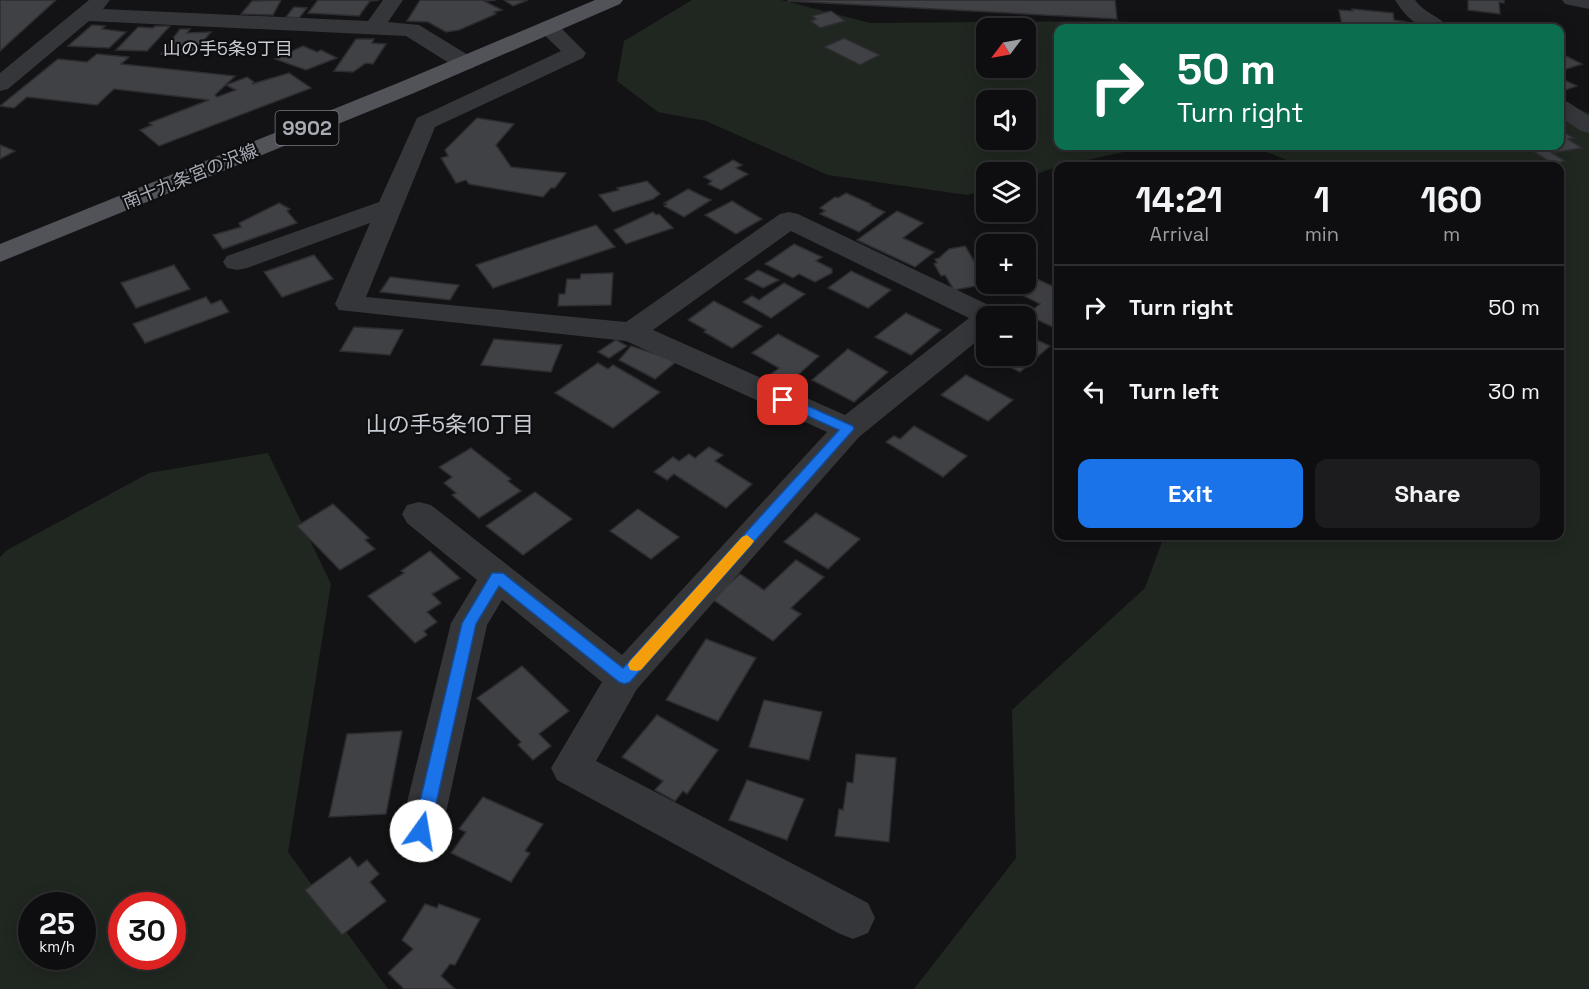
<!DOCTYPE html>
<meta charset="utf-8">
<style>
body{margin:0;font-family:"Space Grotesk","Noto Sans JP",sans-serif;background:#1c1c1e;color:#f1f3f6;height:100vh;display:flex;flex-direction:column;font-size:22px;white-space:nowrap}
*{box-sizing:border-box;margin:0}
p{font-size:20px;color:#9b9c9f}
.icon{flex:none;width:33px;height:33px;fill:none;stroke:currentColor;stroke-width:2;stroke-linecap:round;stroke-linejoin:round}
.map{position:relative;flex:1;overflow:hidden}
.details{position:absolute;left:1054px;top:162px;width:510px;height:378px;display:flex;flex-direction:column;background:#0e0e10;border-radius:12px;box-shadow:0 3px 15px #0003,0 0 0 2px #2e2e30}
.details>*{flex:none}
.banner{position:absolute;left:1054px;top:24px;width:510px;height:126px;border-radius:12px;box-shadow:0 3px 15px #0003,0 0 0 2px #2e2e30;background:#0b6e4f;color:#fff;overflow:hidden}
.needle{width:39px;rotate:238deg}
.controls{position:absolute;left:976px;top:18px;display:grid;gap:12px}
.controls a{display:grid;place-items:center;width:60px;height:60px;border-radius:12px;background:#0e0e10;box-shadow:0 3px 15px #0003,0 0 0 2px #2e2e30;font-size:30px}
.speed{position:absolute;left:18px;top:892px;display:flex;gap:12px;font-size:30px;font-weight:700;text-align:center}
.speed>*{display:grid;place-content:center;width:78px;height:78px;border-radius:50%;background:#0e0e10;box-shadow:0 3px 15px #0003,0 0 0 2px #2e2e30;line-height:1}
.speed small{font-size:15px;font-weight:400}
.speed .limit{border:9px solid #d22;background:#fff;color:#111}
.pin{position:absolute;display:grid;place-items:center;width:51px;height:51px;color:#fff;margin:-26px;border-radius:12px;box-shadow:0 3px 9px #0006}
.me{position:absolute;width:66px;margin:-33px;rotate:13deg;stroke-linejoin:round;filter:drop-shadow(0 0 4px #0008)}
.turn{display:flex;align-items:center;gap:21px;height:126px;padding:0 24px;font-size:27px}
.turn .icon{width:78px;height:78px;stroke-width:2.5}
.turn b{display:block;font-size:42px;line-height:51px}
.eta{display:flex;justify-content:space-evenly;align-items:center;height:102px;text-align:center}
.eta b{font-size:36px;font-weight:600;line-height:42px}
.button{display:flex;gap:12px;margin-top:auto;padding:12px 24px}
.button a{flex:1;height:69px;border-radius:12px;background:#1a73e8;color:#fff;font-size:24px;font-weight:600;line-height:69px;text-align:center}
.button a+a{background:#1c1c1e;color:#f1f3f6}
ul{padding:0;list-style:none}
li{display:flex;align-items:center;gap:18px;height:84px;padding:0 24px;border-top:2px solid #2e2e30}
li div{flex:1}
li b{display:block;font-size:22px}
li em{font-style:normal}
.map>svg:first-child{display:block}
.green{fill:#202720;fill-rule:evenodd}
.building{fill:#404145;stroke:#2d2d31;stroke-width:1.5}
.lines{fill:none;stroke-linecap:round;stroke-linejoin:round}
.minor{fill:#34363a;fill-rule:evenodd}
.major{fill:#515358;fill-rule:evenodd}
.route{fill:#1a73e8;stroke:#114b97;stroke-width:1.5}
.slow{fill:#f59e0b}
.labels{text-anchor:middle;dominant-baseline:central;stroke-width:4.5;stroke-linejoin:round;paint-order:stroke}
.far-neighbourhood-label{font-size:18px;fill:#c6cad1;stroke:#0e0e10}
.far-street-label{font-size:18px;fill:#a6abb4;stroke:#0e0e10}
.shield{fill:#0e0e10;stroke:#787c83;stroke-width:1.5}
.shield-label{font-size:20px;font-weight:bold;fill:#a6abb4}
.neighbourhood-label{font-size:22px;fill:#c6cad1;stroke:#0e0e10}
</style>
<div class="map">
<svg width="1589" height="989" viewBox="0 0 1589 989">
<rect width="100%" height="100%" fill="#131315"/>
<g class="green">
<path d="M692,0H781L870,23L1117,21L1193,28H1059V146H1152L1059,166L1026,178V172H987V189L967,195L828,175L706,121L658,112L617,81L624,41ZM987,28H1026V68H987ZM987,100H1026V140H987Z"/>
<path d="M1560,102L1589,113V989H914L1016,858L1012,710L1145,588L1164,536H1560V166H1301L1252,146H1560Z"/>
<path d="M268,453L331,584L288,852L388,989H0V557L7,550L149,473ZM32,906H82V957H32ZM122,906H172V957H122Z"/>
</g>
<g class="building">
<path d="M0,0H56L0,51Z"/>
<path d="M281,0L273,15L241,14L252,1Z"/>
<path d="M318,0H379L370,1L359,16L308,13Z"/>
<path d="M420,0H496L484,1L502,10L494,12L496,14L459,30L446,32L428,22L407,21Z"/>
<path d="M504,0H528L513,6Z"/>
<path d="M1115,0L1117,19L788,1V0Z"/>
<path d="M1468,0H1504V3L1499,2L1500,14L1468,10Z"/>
<path d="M294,7L307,8L299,18L286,17Z"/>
<path d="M1352,9L1393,13L1394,20L1406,22L1408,28L1342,25L1339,10L1353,11Z"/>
<path d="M831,11L845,21L820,28L811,21L816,19L812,16Z"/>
<path d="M92,25L105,26L102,29L126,32L109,48L68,46Z"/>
<path d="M155,26H170L147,51L116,50L138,27L153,28Z"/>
<path d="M180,29H190L187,33L211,32L191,55L161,54Z"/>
<path d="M844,38L880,55L860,65L824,47Z"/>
<path d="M356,39H374L372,43L386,44L373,64L366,63L353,72L334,71Z"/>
<path d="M303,46L317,52L321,50L337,58L306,70L275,59Z"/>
<path d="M1560,53L1582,64L1560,71Z"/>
<path d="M97,54L129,57L121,64L235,76L215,95L217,97L236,90L226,85L247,77L254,82L252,84L289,73L311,88L159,146L140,130L152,125L149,123L209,100L114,89L97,105L27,97L14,108L0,106L58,59L87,62Z"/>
<path d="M1562,79L1577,86L1560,92Z"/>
<path d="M477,118L514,124L496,145L511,167L566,173L555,188H551L543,197L469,184L466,180L456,183L441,158L448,156L445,150Z"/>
<path d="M1560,130L1574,138L1568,139L1582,148L1552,153L1565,161L1553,164L1525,146H1560Z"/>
<path d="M0,145L15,151L0,159Z"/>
<path d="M733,160L742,165L736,168L748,174L721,190L708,184L712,181L704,177Z"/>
<path d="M647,181L660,194L653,199L613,212L599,195L619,190L617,188Z"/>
<path d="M688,189L711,200L684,217L664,206L667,204L664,203Z"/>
<path d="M846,193L871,204L870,205L885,212L859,232L820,214L825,211L820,208L835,197L838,198Z"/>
<path d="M732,201L762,219L736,234L705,215Z"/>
<path d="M279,203L290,209L287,211L297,223L223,249L213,235L241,227L239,223Z"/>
<path d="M897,211L923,223L903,238L934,252L915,267L857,240Z"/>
<path d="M653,212L656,215L659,214L673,228L626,244L614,230Z"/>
<path d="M596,225L615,247L493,288L476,265Z"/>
<path d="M794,244L822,257L816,261L832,269V273L815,282L799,274L793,278L765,264Z"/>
<path d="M965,246L988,284L954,290L945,275L941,276L934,264L937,263L935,259L939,258L949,249Z"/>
<path d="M314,255L333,279L282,297L264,272Z"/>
<path d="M174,265L190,289L136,308L121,283Z"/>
<path d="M758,270L779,280L763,288L745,279Z"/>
<path d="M851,271L891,290L868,308L828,288Z"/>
<path d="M613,273L611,305L558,306L559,294H565L567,279H580L581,274Z"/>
<path d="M390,277L459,285L450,300L380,292Z"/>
<path d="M1037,279L1059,289V330L1038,320L1035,322L1024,316L1040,304L1014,291L1026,284V281L1032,283Z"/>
<path d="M784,283L805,294L771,318L743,302L752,296L759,300Z"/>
<path d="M206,297L211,304L221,300L229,312L145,343L133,324Z"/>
<path d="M714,301L762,326L732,348L704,332L706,330L688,320Z"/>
<path d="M906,313L941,330L911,355L875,337Z"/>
<path d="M354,327L403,330L390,355L340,351Z"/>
<path d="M778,334L819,356L789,383L771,374L779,368L752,353Z"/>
<path d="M1026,335L1050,346L1020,372L988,356H1026Z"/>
<path d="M494,339L562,345L551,372L481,365Z"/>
<path d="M616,340L627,346L609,358L598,352Z"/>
<path d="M631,346L677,361L655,379L619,360Z"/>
<path d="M848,349L888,372L854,402L812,380Z"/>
<path d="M598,363L608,369L613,365L660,392L613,428L555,393Z"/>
<path d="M966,375L1013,400L988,421L941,395Z"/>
<path d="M914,426L967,456L943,477L886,442L894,436L900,439Z"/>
<path d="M709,447L723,455L715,461L752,484L726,508L674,474L667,480L654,472L673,457L679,461L689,454L695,458Z"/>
<path d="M471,448L511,479L508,481L521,491L479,518L452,495L456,493L444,483L452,477L439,467Z"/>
<path d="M535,492L572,519L523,555L486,526Z"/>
<path d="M333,504L369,538L365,540L375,549L340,570L297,526Z"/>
<path d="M638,509L679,537L651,559L610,531Z"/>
<path d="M816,513L860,539L828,569L784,542Z"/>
<path d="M430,551L460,578L432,594L441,603L427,612L437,622L424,631L427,635L415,643L368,596L404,573L401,571Z"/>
<path d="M796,560L824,577L791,608L801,614L773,641L712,599L740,574L764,590Z"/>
<path d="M706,639L756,658L718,721L666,700Z"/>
<path d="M522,666L569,711L539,734L551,746L533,760L518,745L521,742L477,698Z"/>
<path d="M764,700L822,712L809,760L749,747Z"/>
<path d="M657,715L718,750L687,794L683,791L675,801L655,790L663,781L622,757Z"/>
<path d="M402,731L386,814L329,817L347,734Z"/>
<path d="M856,754L896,758L889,842L835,836L839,809L843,810L847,782L853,783Z"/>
<path d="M747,780L804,799L787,840L729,820Z"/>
<path d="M483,797L543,824L525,851L530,853L511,882L451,853L466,832L459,829Z"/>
<path d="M350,857L358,867L367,860L379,874L370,882L386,901L342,935L305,890Z"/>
<path d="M425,904L437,908L439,904L480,919L455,965L450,964L441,976L455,989H404L388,973L413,949L402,940Z"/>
</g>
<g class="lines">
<g class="minor">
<path d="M89,0H110L103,9L368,21L383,0H403L388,22L419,25L473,58L476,63L473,68L465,70L457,68L406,36L89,21L8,89L0,91V73Z"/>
<path d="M1395,0H1415C1424,13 1440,16 1449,28C1421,31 1410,23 1395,0Z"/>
<path d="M1562,0H1589V9L1565,4Z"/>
<path d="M548,22L556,23L586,53L583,58L435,127L366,297L626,322L780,214L789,212L798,214L999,310L1003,316H987V333L859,437L637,689L596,761L868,903L875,918L868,933L853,939L838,933L557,780L551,768L602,682L502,600L487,625L442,831L436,844L421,850L406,844L400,831L451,623L477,580L407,523L402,514L407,505L419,502L431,505L622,655L827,432L626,341L339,310L335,304L370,223L247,268L237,270L227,268L223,262L227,256L379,202L417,118L561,51L537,28L540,23ZM791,231L969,318L845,415L653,330Z"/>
<path d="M1560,100L1568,102L1589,116V133L1581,131L1560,117Z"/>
</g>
<path class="major" d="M595,0H623L620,4L414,93L0,262V244L398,83Z"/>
</g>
<path class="route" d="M783,395L853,426L854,429L630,682L624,684L619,682L499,586L476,624L430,831L427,836L421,839L415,836L413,831L462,623L492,573H503L623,668L839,430L779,403L777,400Z"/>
<path class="slow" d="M747,535L754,541L752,544L641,670L636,671L630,670L628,665L630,661L742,537Z"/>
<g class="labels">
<g class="far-neighbourhood-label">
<text x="228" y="48">山の手5条9丁目</text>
</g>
<g class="far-street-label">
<text transform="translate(190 176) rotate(-22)">南十九条宮の沢線</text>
</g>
<rect class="shield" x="275.5" y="111" width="63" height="34" rx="4.5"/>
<g class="shield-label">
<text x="307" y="128">9902</text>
</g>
<g class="neighbourhood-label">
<text x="450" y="424">山の手5条10丁目</text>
</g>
</g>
</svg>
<div class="controls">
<a><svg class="needle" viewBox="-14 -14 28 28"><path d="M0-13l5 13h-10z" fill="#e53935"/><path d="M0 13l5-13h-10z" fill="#9b9c9f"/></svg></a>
<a><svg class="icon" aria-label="sound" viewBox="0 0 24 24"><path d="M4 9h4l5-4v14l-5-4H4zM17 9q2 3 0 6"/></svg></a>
<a><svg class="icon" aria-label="layers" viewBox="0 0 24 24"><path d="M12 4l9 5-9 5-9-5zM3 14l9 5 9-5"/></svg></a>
<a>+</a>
<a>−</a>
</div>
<div class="speed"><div>25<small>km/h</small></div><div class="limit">30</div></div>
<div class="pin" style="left:783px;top:400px;background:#d93025"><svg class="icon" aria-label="arrive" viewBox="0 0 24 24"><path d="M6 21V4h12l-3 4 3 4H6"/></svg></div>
<svg class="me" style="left:421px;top:831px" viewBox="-20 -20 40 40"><circle r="19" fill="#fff"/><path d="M0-13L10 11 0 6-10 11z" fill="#1a73e8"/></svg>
<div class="banner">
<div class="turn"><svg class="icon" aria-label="right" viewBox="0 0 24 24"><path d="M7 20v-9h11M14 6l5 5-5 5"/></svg><div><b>50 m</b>Turn right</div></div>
</div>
<section class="details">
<div class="eta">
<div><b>14:21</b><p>Arrival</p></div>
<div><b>1</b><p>min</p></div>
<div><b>160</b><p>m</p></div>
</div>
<ul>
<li><svg class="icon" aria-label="right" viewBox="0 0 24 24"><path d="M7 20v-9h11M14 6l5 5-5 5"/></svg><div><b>Turn right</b></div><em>50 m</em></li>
<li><svg class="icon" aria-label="left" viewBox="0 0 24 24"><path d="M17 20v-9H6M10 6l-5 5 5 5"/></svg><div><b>Turn left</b></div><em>30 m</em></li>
</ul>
<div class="button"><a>Exit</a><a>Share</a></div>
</section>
</div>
